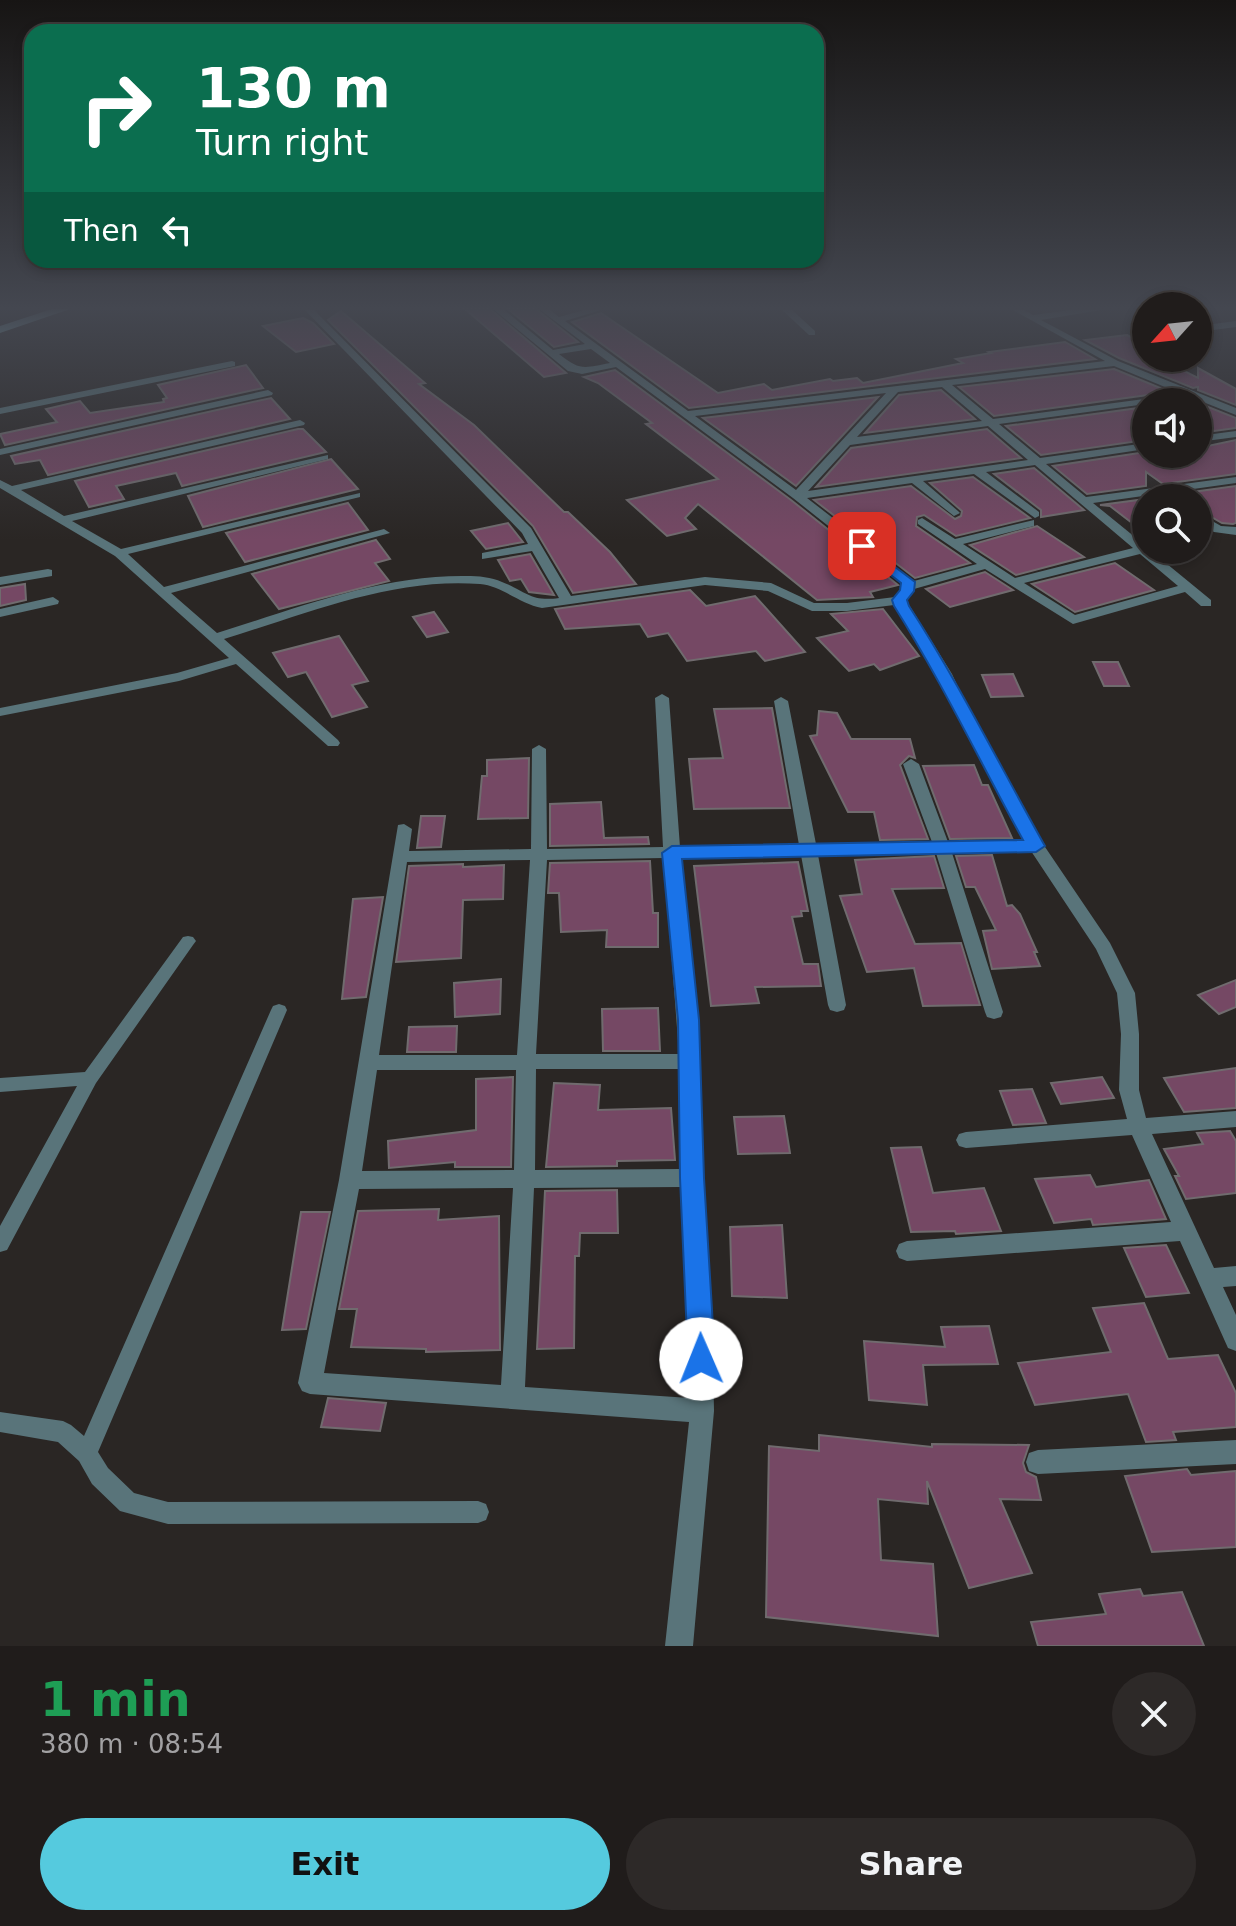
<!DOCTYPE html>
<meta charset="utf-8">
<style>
body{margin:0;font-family:"DejaVu Sans",sans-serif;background:#2d2928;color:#f1f3f6;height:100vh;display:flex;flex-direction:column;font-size:30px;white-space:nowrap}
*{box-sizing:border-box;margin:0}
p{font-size:26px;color:#a2a1a3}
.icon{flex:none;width:44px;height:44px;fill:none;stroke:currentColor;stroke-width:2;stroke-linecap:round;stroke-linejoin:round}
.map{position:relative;height:1646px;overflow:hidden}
.panel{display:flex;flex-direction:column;background:#201c1b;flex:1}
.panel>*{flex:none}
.top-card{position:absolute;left:24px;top:24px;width:800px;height:244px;border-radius:24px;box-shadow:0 4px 12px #0003,0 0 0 2px #3d3a3a;background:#0b6e4f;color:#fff;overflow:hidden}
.needle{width:52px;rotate:243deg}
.fabs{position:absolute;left:1132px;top:292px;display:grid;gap:16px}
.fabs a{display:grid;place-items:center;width:80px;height:80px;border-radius:50%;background:#201c1b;box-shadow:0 4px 12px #0003,0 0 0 2px #3d3a3a;font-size:40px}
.pin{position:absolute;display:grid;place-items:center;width:68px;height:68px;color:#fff;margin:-34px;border-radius:16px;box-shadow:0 4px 12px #0006}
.me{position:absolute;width:88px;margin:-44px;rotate:359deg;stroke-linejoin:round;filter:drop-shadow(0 0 6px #0008)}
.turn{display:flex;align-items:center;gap:28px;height:168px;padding:0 40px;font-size:36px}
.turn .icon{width:104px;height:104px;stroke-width:2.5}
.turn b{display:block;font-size:56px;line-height:68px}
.then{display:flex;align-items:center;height:76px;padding:0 40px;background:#0003;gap:16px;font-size:30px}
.round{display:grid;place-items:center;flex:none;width:84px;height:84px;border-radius:42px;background:#2d2928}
.overview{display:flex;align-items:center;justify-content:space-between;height:136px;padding:0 40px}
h1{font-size:48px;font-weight:800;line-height:60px;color:#1e9e55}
.primary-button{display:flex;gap:16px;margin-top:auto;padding:16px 40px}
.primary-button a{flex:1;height:92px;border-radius:48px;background:#55cade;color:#111;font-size:32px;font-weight:800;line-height:92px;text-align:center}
.primary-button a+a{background:#2d2928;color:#f1f3f6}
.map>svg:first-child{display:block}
.building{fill:#754864;stroke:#706b6e;stroke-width:2}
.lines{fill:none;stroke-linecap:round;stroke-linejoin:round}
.service{fill:#59747a;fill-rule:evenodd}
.minor{fill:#59747a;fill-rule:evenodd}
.primary{fill:#88c2ce;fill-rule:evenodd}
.route{fill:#1a73e8;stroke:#114b97;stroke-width:2}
</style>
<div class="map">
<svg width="1236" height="1646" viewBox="0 0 1236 1646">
<rect width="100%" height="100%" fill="#2a2624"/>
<g class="building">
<path d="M465,309H490L566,373L544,377Z"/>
<path d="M508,309H536L578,342L554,347Z"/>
<path d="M341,311L425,383L419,384L474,425L564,512H568L610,552L636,584L573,593L533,526L328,320Z"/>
<path d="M601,313L718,393L764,384L772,390L830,379L833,381L857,378L863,383L963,363L956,359L991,353L989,352L1065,342L1095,359L689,408L572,322Z"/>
<path d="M303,318L313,323L334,344L296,352L263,326Z"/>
<path d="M1127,335L1146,345V358H1158L1198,378V368L1236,389V405L1198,390V387L1193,388L1119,358L1085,340Z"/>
<path d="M246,365L263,388L5,445L0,434L57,422L46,409L80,401L90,413L164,402L163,399L167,398L158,385Z"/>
<path d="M1114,369L1170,392L994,416L959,387Z"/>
<path d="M615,370L791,500L898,585L870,592L873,597L817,600L698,504L685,518L696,529L667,536L627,500L718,479L646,424L652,423L598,383L584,377Z"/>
<path d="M941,390L975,419L865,433L899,395Z"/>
<path d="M878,397L796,486L703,418Z"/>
<path d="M271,398L290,419L48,475L40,460L15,464L11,456Z"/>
<path d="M1198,403L1236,418V428L1214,431L1198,421Z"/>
<path d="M1146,407V440L1041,455L1006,426Z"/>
<path d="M298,429H303L326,452L182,486L176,473L116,486L124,499L89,507L75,481Z"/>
<path d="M987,429L1021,458L816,487L851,448Z"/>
<path d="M1236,440V474L1163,484L1146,472V486L1087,494L1053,466L1146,452L1198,454V448Z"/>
<path d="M331,459L358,489L203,527L188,496Z"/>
<path d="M1034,468L1084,510L1041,517V510L994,474Z"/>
<path d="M973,477L1030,518L956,536L924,515L917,517L916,526L970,563L915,578L814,500L911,486L955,519L961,516L962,511L930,483Z"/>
<path d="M1236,486V523L1233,524L1222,523L1201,511L1198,509V498H1183L1178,494Z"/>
<path d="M1146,499V521L1132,523L1110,506L1100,505Z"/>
<path d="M348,503L368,530L245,562L226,533Z"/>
<path d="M508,523L523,542L486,549L471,531Z"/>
<path d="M1037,526L1084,557L1016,575L970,545Z"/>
<path d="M376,540L390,559L375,563L389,581L279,609L252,574Z"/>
<path d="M530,554L554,595L529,592L521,579L510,581L498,560Z"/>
<path d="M1115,563L1154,590L1075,612L1032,584Z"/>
<path d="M985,572L1013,590L950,607L926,589Z"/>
<path d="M25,584L26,600L0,606V588Z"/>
<path d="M690,590L706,606L755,596L805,652L765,661L756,651L687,661L668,633L648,637L640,624L565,629L555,609Z"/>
<path d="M883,609L919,656L880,670L874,664L849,671L817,638L848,631L831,614Z"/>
<path d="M434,612L448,632L427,637L413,617Z"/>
<path d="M339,636L368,681L352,685L367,707L332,717L306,672L288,677L273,653Z"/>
<path d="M1093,662H1118L1129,686H1104Z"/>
<path d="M1013,674L1023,696L991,697L982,675Z"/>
<path d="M772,708L790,808L694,809L689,759L723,758L714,709Z"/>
<path d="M819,711L837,713L851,739H910L915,758L909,756L900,765L928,839L880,840L874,812H848L810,736L817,735Z"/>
<path d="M529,758L528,818L478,819L482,776H487V760Z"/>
<path d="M974,765L982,785H988L1012,838L950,839L923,766Z"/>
<path d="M601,802L604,838L648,837L649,844L550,846V804Z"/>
<path d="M421,816H445L441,847L417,848Z"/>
<path d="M992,855L1007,906L1012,905L1020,914L1037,952H1034L1040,966L992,969L983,931L996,930L975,887H966L956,856Z"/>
<path d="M934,856L944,888L892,889L915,944L961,943L980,1005L923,1006L914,968L867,972L840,896L862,894L855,860Z"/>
<path d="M650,861L653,913H658V947H606L607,930L561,932L559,893H548L550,863Z"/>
<path d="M798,862L808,911H801L802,916L792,917L803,964H818L821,986L755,987L759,1003L711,1006L694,866Z"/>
<path d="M463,864V867L504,865L503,899L463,900L461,958L396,962L409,866Z"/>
<path d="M383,897L366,997L342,999L353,899Z"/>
<path d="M501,979L500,1014L455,1017L454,983Z"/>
<path d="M1236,980V1007L1219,1014L1198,995Z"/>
<path d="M658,1008L660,1051H603L602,1009Z"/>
<path d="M457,1026L456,1052H407L409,1027Z"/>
<path d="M1236,1068V1108L1184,1112L1164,1078Z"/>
<path d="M513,1077L511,1167H455V1162L389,1168L388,1141L476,1130V1079Z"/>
<path d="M1102,1077L1114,1098L1061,1104L1051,1083Z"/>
<path d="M554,1083L600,1085L598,1110L671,1108L675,1160L617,1161V1166L546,1167Z"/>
<path d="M1032,1089L1046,1123L1013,1125L1000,1091Z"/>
<path d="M784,1116L790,1153L738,1154L734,1117Z"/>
<path d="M1230,1131L1236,1141V1193L1186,1199L1175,1176H1179L1164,1149L1203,1144L1197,1133Z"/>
<path d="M921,1147L933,1193L984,1188L1001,1231L956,1234L955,1231L911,1232L891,1148Z"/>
<path d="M1090,1175L1096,1187L1149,1180L1166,1219L1093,1225L1091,1219L1054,1223L1035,1179Z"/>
<path d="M617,1190L618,1233H580L579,1256H575L574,1348L537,1349L545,1191Z"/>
<path d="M439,1209L438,1220L499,1216L500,1350L426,1352V1349L351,1347L357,1309H339L358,1211Z"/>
<path d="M301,1212H330L306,1329L282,1330Z"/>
<path d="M782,1225L787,1298L732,1296L730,1227Z"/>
<path d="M1166,1245L1189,1293L1146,1297L1124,1248Z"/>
<path d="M1144,1303L1168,1359L1218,1355L1236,1393V1427L1173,1432L1176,1440L1146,1442L1128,1394L1035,1405L1018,1363L1111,1352L1093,1308Z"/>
<path d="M989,1326L998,1364L923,1365L927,1405L869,1400L864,1341L945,1347L941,1327Z"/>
<path d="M328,1398L386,1403L380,1431L321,1427Z"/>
<path d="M819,1435L932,1447V1444L1029,1445L1023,1463L1026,1472L1036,1477L1041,1500L1000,1499L1032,1573L969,1588L927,1481L928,1504L878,1499L881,1560L933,1564L938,1636L766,1617L769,1446L819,1451Z"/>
<path d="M1187,1469L1191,1475L1236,1471V1547L1152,1552L1125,1476Z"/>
<path d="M1140,1589L1143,1596L1182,1592L1204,1646H1038L1031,1622L1106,1614L1099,1594Z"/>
</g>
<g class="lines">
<g class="service">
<path d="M188,936L193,937L196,941L193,945L96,1083L7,1250L0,1252V1226L77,1086L0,1092V1078L85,1072L183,937Z"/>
<path d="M279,1004L285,1006L287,1010L98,1452L108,1468L134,1493L168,1502L478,1501L486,1504L489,1512L486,1520L478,1523L168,1524L120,1511L92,1484L79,1461L58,1442L0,1432V1412L63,1421L71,1425L84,1436L271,1010L273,1006Z"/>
</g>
<g class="minor">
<path d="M304,309H313L531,528L571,596L705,577L771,583L814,603H847L895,597L904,586L793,498L616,367L582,374L568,371L493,309H503L553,350L585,344L539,309H549L559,317L588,309H604L565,321L688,411L1105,361L1011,309H1022L1033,315L1079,309H1107L1041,320L1118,361L1236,408V415L1193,398L1146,402V404L999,424L1040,458L1146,443V449L1046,464L1086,497L1236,477V483L1093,503L1146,546V550H1150L1211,600V606H1201L1185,592L1073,624L985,569L914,589L906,600L952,674L978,730L1043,844L1110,943L1135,993L1139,1034V1090L1146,1118L1236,1111V1127L1152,1134L1214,1268L1236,1266V1286L1223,1287L1236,1315V1351L1228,1348L1180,1241L907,1261L899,1258L896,1251L899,1244L907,1241L1171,1222L1132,1135L966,1148L959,1146L956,1140L959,1134L966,1132L1127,1119L1119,1090L1121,1034L1117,993L1096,949L1031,851L952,853L1003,1012L1001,1017L994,1019L987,1017L985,1012L936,853L818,855L846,1005L844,1010L837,1012L830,1010L828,1005L801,855L681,858L697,1020L702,1178L712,1306L714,1411L693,1646H665L689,1422L310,1394L302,1391L298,1383L339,1180L398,825L404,824L412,829L409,851L531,849L532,749L539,745L546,749L547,849L663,847L655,698L662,694L669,698L680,847L799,845L774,701L781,697L788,701L816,844L932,842L903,764L911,759L919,764L948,842L1025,841L964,730L938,674L894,605L847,611H812L768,591L705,585L542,608C520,604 502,586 480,584C393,577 306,614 224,639L338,740L340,743L338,746H328L236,664L179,681L0,716V708L177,673L229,658L115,556L0,488V480L12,486L300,420L305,423L304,425L21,490L64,516L328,455V459L72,521L121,549L360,493V497L128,554L164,587L384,529L390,533L171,593L217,633C298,608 380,575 466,576C479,576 491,577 502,582C526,591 530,602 559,598L532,551L482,559V553L528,544L522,533ZM591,349L610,363C584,368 580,371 559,354ZM1114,366L1182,394L993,419L952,385ZM942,387L982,421L857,437L898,392ZM886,393L796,490L695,416ZM988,426L1028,460L808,491L850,445ZM1035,465L1133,548L1015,578L963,544L1034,526V520L955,539L922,518L918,520V524L977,564L914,581L807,498L912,483L954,516L960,513L958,511L923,481L974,474L1035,518L1039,516V512L986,472ZM1140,554L1178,586L1075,615L1024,583ZM664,858L679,1054H536L547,860ZM530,860L517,1055H379L407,862ZM536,1069H680L681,1169L535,1170ZM377,1070H516L514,1170L362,1171ZM682,1187L690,1306V1398L525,1387L534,1188ZM513,1188L501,1385L324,1373L359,1189Z"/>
<path d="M781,309H791L815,331V335H809Z"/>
<path d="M1236,321V327L1198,332V326Z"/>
<path d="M232,361L235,362V366L0,414V408Z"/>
<path d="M268,390L273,393L272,395L0,455V449Z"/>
<path d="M1236,431V437L1198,442V436Z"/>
<path d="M1198,513L1221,526L1236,527V535L1214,532L1198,522Z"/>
<path d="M48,569L52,570V576L0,585V577Z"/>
<path d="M53,597L59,601L58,604L0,617V609Z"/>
<path d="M1236,1440V1464L1038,1474L1029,1471L1026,1462L1029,1453L1038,1450Z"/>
</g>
<path class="primary" d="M52,309H70L0,333V326Z"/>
</g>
<linearGradient id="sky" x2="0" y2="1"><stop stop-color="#171514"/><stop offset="0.57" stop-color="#444750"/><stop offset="1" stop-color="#444750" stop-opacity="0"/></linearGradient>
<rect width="1236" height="540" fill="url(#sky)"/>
<path class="route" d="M862,542L915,582L914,591L907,600L909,606C959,683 1000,766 1045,846L1036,852L682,859L699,1020L704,1178L715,1359L711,1368L701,1371L692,1368L688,1359L680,1178L678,1020L662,853L672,846L1023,840C980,762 942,682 894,606L892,600L900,590L901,583L857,549V543Z"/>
</svg>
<div class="fabs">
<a><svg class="needle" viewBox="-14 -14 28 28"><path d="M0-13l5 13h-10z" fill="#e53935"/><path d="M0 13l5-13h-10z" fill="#a2a1a3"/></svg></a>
<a><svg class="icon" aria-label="sound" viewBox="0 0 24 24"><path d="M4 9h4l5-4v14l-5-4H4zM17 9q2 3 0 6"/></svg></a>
<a><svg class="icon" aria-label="search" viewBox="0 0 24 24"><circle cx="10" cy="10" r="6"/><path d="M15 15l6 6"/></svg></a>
</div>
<div class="pin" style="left:862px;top:546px;background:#d93025"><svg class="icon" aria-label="arrive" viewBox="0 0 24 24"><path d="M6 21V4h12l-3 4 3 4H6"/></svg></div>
<svg class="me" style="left:701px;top:1359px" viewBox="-20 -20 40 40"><circle r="19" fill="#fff"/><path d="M0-13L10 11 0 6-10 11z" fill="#1a73e8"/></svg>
<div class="top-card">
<div class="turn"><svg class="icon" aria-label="right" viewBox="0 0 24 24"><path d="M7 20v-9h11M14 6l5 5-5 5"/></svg><div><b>130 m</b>Turn right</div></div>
<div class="then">Then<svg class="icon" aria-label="left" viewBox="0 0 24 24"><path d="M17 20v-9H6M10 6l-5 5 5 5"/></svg></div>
</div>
</div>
<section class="panel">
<div class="overview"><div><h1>1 min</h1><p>380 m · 08:54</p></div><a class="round"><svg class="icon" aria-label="close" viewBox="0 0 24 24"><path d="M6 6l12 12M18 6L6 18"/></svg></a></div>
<div class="primary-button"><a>Exit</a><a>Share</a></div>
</section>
